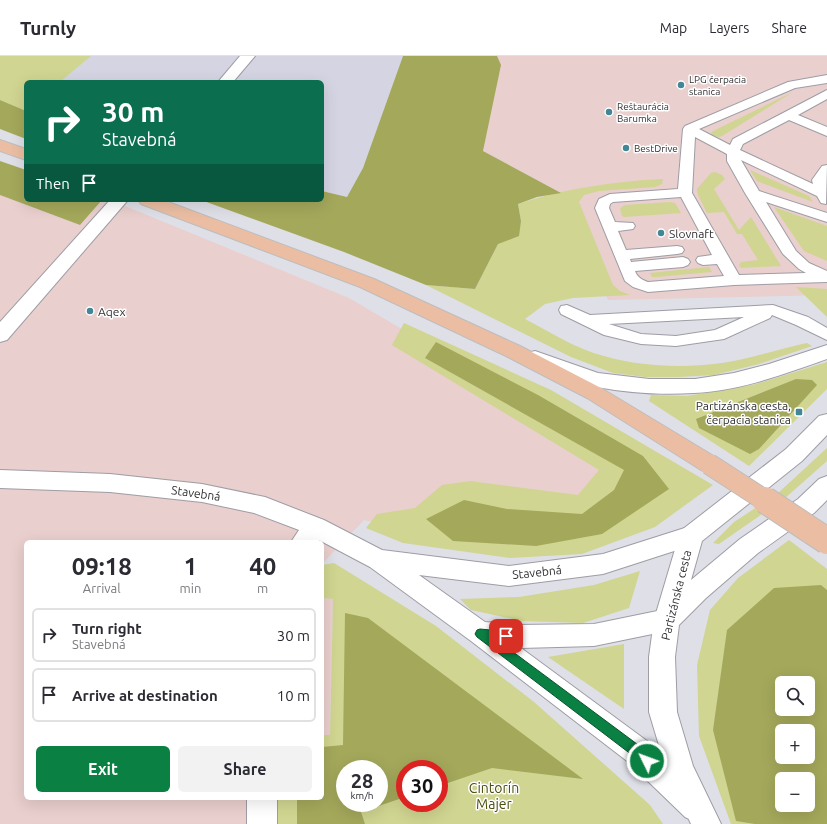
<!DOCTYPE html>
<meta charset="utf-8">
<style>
body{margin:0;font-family:Ubuntu,sans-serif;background:#f2f2f3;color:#2b2b33;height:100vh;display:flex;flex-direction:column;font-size:15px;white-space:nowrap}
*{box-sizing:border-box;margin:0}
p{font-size:13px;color:#7c7c81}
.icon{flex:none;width:22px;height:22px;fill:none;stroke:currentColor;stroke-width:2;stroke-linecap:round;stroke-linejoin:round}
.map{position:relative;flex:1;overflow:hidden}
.panel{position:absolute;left:24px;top:484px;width:300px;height:260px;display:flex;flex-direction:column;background:#fff;border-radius:6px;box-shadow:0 4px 16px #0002}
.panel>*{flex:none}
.banner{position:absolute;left:24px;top:24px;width:300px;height:122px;border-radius:6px;box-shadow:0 4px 16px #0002;background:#0b6e4f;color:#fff;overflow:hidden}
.fabs{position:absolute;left:775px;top:620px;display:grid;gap:8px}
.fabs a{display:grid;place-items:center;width:40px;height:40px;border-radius:6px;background:#fff;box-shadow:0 4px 16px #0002;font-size:20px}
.speed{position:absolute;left:336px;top:704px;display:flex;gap:8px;font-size:20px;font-weight:700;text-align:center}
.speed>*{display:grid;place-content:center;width:52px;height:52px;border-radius:50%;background:#fff;box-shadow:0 4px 16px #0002;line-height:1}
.speed small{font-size:10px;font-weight:400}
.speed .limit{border:6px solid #d22;background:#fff;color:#111}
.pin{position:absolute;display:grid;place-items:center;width:34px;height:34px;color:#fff;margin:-17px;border-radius:8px;box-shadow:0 2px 6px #0006}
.me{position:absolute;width:44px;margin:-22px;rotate:312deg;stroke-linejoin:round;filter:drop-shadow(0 0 3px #0008)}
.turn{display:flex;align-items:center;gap:14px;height:84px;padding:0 12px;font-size:18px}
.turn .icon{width:52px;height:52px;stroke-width:2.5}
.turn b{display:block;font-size:28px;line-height:34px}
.then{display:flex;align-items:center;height:38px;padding:0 12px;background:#0003;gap:8px;font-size:15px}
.eta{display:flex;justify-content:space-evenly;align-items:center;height:68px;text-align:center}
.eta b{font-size:24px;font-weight:700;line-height:28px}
.action{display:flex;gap:8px;margin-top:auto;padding:8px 12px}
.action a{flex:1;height:46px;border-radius:6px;background:#0b8043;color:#fff;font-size:16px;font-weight:700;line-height:46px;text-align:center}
.action a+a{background:#f2f2f3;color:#2b2b33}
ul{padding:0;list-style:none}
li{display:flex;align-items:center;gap:12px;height:54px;margin:0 8px 6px;padding:0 4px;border:2px solid #e1e1e2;border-radius:6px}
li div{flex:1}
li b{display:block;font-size:15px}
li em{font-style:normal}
header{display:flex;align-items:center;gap:24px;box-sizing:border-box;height:56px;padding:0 20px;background:#fff;border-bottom:1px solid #e1e1e2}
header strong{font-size:19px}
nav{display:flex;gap:22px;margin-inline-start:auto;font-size:14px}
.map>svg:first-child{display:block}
.commercial{fill:#e9cfcd}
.built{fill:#d5d4e3}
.green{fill:#d0d591;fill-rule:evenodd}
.forest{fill:#a4a85b;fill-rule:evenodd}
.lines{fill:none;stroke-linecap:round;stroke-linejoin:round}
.lane-casing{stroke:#9e9da5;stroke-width:2}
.street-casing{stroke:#9e9da5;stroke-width:2}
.secondary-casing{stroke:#9e9da5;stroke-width:2}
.primary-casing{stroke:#bdbdbe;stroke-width:2}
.lane{fill:#fff;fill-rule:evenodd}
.street{fill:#fff;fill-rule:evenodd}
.secondary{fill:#fff;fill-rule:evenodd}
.primary{fill:#ebbea3;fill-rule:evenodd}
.primary-bridge-far1-casing{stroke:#bdbdbe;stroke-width:22;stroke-linecap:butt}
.primary-bridge-casing{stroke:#bdbdbe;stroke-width:28;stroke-linecap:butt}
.primary-bridge-far1{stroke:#ebbea3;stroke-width:20}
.primary-bridge{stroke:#ebbea3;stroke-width:26}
.route{fill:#0b8043;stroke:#07532c}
.poi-dot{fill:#438796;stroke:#fff;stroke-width:1.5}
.labels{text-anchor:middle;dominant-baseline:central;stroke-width:3;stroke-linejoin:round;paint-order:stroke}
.far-poi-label{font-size:10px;fill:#303033;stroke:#fff;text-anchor:start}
.poi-label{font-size:12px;fill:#303033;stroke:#fff;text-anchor:start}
.street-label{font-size:12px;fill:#303033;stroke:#fff}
.near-park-label{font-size:14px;fill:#4c4e13;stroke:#fff}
</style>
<header>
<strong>Turnly</strong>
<nav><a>Map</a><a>Layers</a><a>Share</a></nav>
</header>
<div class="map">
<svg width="827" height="768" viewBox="0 0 827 768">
<rect width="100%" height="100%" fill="#dfdfe7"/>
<g class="commercial">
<path d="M496,0H827V239L608,244L561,137L483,95L500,11Z"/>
<path d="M0,139L80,169L102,144H106L125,150L349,242L647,417L590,471L438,480L364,464L322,508V486H26V742H276V768H0Z"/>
<path d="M322,542L333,543L330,679H322Z"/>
</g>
<path class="built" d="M91,0H403L363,112L347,141L322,135V26H60Z"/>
<g class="green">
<path d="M0,0H91L60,26H26L25,55L0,44Z"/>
<path d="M793,36L722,80L719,81L712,79L711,77L713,75Z"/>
<path d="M750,114L809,140L813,146L757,125Z"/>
<path d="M715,116L722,119L725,123L714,133L739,174L751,161L781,210L741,212L739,209L741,206L758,204L742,178H737L724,156L707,157L698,139L697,133L711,117Z"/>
<path d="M663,123L662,128L655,131L599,135L584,139L579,146L613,229L620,235L630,239L573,242L545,248L525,263C550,276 576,293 604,300C642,311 683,312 722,307C749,303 776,294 802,288L807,287L812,290L759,308L714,319L679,321H645L613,317L571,301L426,229L475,233L498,188L521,165L518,148C562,133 617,125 663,123Z"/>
<path d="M670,146L675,147L681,157L624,161L622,160L620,152L625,149Z"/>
<path d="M774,151L827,170V205L804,195Z"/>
<path d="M709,211L712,216L656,221H652L650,217Z"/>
<path d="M796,231L827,233V261Z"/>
<path d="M404,267L551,334L713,429L655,471L582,498L510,502L403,487L366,472L377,458L415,452L442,429L470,425L578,439L599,414L392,289Z"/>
<path d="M827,306V333L749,410L649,345L651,339L687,340L756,328Z"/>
<path d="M827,392V405L784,443L719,488L713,487L734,466L777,438Z"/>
<path d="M789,484L827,513V768H731L699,680L697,609L710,554L738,522ZM782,627H808V653H782ZM782,675H808V701H782ZM782,723H808V749H782Z"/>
<path d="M334,507L436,570L534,646L650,749L663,768H276V742H322V679H330L333,543L322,542V509ZM345,713H379V747H345ZM405,713H439V747H405Z"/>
<path d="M640,515L629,552L583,567L522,565L471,554L460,543L519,541L594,529Z"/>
<path d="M624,588V653L548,601Z"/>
</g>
<g class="forest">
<path d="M403,0H497L501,9L483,95L561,137L537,141L518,148L521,165L519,180L498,188L475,233L426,229L344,196L201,144H322V135L347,141L363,112Z"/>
<path d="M0,44L26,55V83L0,73Z"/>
<path d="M0,105L26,114V144H102L80,169L0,139Z"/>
<path d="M436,286L538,339L643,400L669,433L602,478L536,490L453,485L426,463L464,444L507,453L582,458L614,434L624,414L425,302Z"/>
<path d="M796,323L812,324L817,329L759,393L750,398L699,372L696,363Z"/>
<path d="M821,529L827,534V768H755L736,765L713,674L727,574L774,532ZM782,627H808V653H782ZM782,675H808V701H782ZM782,723H808V749H782Z"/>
<path d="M345,557L368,562L583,723L492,712L439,730V713H405V741L361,756L365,768H297V742H322V691L343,689ZM345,713H379V747H345Z"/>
</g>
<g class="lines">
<g class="lane-casing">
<g id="lane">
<path d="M827,19V27L795,32L699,73L730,89L733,83L827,34V43L798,59L827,71V80L789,64L743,88L740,94L813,128L812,124L822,110L827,109L826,148L821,147L817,140L741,104L759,135L827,157V166L766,146L796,195L809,207L827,215V226L734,229L648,236L633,231L625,225L595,152L599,143L610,138L678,133L683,73L685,70L788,26ZM695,81L727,98V105L745,137L783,198L799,213L806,217L739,219L692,137ZM681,141L712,199L698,201L696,204L698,207L703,209L717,208L724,220L648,226C642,224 637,221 635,215L683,211L688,209L690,206L688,203L683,201L631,206L630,203L677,198L682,197L684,194L682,191L677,190L626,194L618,175L633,173L635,170L633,167L615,166L609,152L610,148L613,146Z"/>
<path d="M567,249L590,259L773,249L808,261L827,272V284L796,269L772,259L770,262L724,283L676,290L641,288L604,279L561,258L559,254L561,250ZM744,261L715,274L676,280L641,278L609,268Z"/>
</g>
</g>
<g class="street-casing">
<g id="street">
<path d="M240,0H255L233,26H218Z"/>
<path d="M110,144H128L7,284L0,286V266Z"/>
<path d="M0,414L110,418L202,428L265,441L324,464L382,494L509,510L603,498L691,470L699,473L703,480L699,487L603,518L509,530L419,519L485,566L518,569L594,568L667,553L676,556L680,564L676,572L667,575L594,590L521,592L647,685L705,741L710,751L705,761L695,766L685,761L627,705L471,585L370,511L319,484L317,486H291L299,474L254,457L202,446L110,436L0,432Z"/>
<rect x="247" y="742" width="30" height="26"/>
</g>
</g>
<g class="secondary-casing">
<g id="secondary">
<path d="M827,289V303C784,318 740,335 694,337C662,339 628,337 597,331C576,328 549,315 528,307L525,302L528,297L535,295L598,317L649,323H695L734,317L769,308Z"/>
<path d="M827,358V379L802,405L702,485L691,524L740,483L798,443L819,423L827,420V444L814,457L758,497L706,542L679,569L675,601L677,656L693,710L721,768H691L666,713L649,656V601L654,564L679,480L683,473L786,393L819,360Z"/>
</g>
</g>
<g class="primary-casing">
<g id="primary">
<path d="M0,84L26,93V104L0,95Z"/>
<path d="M138,144H163L374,223L520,290L601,332L717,402L720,408L717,414L709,417L701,414L587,342L506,300L360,231L141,148Z"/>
</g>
</g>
<use href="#lane" class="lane"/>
<use href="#street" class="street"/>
<use href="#secondary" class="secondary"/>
<use href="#primary" class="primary"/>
<g class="primary-bridge-far1-casing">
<path id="primary-bridge-far1" d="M709,408L766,445"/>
</g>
<g class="primary-bridge-casing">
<path id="primary-bridge" d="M765,444L827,485"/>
</g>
<use href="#primary-bridge-far1" class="primary-bridge-far1"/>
<use href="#primary-bridge" class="primary-bridge"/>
</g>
<path class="route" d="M480,573L510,576L511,580L510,583L497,584L641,691L651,701L653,705L651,709L647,711L643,709L632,699L477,581L475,578L477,574Z"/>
<g class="poi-dot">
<circle cx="681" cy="29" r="4"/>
<circle cx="609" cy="56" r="4"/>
<circle cx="626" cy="92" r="4"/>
<circle cx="661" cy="177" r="4"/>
<circle cx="90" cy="255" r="4"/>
<rect x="795" y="352" width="8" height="8" rx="2"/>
</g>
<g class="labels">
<g class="far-poi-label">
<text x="689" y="23">LPG čerpacia<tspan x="689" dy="12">stanica</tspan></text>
<text x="617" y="50">Reštaurácia<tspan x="617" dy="12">Barumka</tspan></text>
<text x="634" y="92">BestDrive</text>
</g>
<g class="poi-label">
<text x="669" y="177">Slovnaft</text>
<text x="98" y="255">Aqex</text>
<text x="791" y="349" text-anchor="end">Partizánska cesta,<tspan x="791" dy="14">čerpacia stanica</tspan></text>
</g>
<g class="street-label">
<text transform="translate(196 437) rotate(8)">Stavebná</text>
<text transform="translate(537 516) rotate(-6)">Stavebná</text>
<text transform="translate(676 539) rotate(-76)">Partizánska cesta</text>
</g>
<g class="near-park-label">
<text x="494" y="732">Cintorín<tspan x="494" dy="16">Majer</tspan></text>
</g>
</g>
</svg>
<div class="fabs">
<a><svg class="icon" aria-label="search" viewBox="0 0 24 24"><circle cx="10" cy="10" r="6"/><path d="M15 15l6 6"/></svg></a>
<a>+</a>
<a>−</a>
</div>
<div class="speed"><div>28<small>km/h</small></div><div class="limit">30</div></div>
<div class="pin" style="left:506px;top:580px;background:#d93025"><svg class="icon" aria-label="arrive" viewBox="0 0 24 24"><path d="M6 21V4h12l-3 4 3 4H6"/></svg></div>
<svg class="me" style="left:647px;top:705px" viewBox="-20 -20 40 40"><circle r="17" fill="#0b8043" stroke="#fff" stroke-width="3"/><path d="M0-11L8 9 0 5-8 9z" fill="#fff"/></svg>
<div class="banner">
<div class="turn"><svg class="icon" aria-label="right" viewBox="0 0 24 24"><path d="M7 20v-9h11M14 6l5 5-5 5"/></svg><div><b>30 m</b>Stavebná</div></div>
<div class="then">Then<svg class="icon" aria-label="arrive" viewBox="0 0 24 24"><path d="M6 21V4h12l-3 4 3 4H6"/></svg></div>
</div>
<section class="panel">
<div class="eta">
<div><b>09:18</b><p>Arrival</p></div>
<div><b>1</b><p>min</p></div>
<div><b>40</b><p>m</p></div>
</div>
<ul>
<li><svg class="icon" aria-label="right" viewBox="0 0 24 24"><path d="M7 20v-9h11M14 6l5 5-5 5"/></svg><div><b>Turn right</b><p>Stavebná</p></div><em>30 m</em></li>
<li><svg class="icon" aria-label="arrive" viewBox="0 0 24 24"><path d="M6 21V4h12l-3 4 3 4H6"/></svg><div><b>Arrive at destination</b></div><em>10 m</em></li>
</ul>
<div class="action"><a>Exit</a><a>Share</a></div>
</section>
</div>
